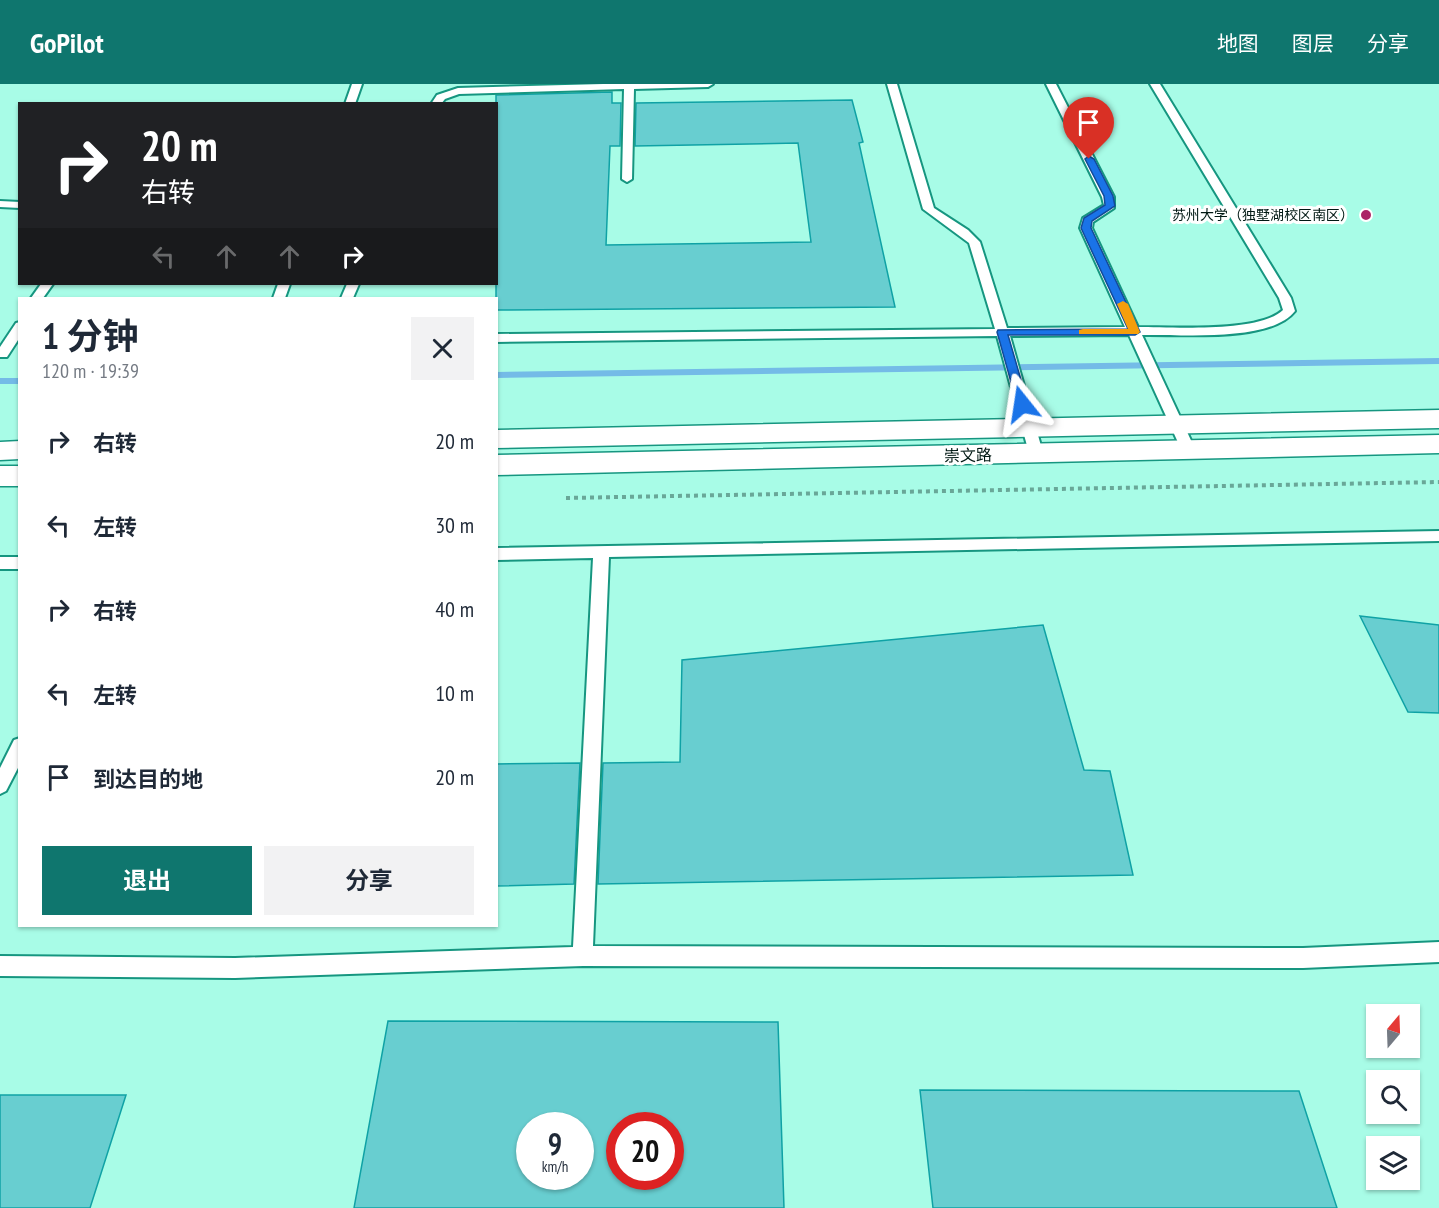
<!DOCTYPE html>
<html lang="zh">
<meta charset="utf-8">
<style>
body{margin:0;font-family:"PT Sans Narrow","Noto Sans SC",sans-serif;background:#f2f2f3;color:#1f2937;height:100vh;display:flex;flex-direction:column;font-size:22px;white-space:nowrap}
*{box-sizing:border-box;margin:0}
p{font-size:20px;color:#747a83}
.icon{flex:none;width:33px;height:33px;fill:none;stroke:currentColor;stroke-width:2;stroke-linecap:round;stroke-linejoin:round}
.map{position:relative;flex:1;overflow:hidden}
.side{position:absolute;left:18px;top:213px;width:480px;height:630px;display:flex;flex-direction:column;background:#fff;border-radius:0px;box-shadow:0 2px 4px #0004}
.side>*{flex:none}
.guide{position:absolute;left:18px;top:18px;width:480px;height:183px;border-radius:0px;box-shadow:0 2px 4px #0004;background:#202124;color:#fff;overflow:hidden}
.needle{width:39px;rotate:19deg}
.buttons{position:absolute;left:1366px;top:920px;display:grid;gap:12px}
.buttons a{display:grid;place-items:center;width:54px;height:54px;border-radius:0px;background:#fff;box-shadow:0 2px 4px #0004;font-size:30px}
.speed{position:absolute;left:516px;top:1028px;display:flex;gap:12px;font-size:30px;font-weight:700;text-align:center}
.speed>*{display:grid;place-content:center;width:78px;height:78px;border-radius:50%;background:#fff;box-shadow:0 2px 4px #0004;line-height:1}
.speed small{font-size:15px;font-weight:400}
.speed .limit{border:9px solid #d22;background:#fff;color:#111}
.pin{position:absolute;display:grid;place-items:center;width:51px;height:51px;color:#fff;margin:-62px -26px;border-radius:50% 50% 50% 0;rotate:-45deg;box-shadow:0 0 6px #0007}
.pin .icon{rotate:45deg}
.me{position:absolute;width:66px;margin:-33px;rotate:345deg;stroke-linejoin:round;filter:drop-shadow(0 0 4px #0008)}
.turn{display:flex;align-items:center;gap:21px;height:126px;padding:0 24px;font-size:27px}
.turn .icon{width:78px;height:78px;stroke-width:2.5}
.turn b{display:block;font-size:42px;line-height:51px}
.lanes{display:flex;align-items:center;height:57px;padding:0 24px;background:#0003;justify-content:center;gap:30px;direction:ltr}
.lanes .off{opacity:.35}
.round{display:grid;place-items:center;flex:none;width:63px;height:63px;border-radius:0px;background:#f2f2f3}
.head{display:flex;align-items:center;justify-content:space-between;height:102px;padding:0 24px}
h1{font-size:36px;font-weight:700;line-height:45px}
.action{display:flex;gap:12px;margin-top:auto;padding:12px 24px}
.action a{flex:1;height:69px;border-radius:0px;background:#0f766e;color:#fff;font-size:24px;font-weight:700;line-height:69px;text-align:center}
.action a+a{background:#f2f2f3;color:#1f2937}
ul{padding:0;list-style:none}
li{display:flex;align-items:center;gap:18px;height:84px;padding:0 24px}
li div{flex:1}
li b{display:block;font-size:22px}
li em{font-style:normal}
header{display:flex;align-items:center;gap:36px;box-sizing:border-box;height:84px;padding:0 30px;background:#0f766e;color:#fff}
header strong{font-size:28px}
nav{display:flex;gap:33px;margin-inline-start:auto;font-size:21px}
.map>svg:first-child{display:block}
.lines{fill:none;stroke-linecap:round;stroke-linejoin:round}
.stream{fill:#74bbe7;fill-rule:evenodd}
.building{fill:#68ced0;stroke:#0fa2a5;stroke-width:1.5;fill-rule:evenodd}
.lane-casing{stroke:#169680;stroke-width:4}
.secondary-casing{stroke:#169680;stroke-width:3}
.path{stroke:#69a798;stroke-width:4;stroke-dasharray:4 4;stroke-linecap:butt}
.lane{fill:#fff;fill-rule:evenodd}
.secondary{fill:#fff;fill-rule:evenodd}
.route{fill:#1a73e8;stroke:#114b97;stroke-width:1.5}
.slow{fill:#f59e0b}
.poi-dot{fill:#ab2265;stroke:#fff;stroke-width:2}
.labels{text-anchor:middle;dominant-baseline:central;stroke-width:6;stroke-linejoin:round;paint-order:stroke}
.far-poi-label{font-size:14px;fill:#011813;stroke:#fff;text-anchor:end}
.street-label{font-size:16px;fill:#011813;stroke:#fff}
</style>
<header>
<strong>GoPilot</strong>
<nav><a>地图</a><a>图层</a><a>分享</a></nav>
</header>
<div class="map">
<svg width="1439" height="1124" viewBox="0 0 1439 1124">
<rect width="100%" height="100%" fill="#a8fce7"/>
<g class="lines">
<g class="stream">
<path d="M1439,274V280L496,294V288Z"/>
<rect x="0" y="294" width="20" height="6"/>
</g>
</g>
<g class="building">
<path d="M612,8V19H621L620,62H610L606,161L811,158L798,59L635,62L636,19L852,16L863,58L859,59L895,223L496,226V11Z"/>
<path d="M1360,532L1439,541V629L1408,628Z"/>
<path d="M1043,541L1084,686L1110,687L1133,791L598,800L603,679L680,678L682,576Z"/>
<path d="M580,679L574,800L496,802V680Z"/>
<path d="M388,937L778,938L784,1124H354ZM530,1041H580V1092H530ZM620,1041H670V1092H620Z"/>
<path d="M920,1006L1299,1007L1337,1124H933Z"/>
<path d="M0,1011H126L90,1124H0Z"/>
</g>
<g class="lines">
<g class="lane-casing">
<g id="lane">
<path d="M352,0H362L355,20H345Z"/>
<path d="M603,0H713L708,3L634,5L632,95L627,98L622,95L624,5L459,10L445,15L441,20H431L437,11L458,4Z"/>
<path d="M887,0H897L934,124L968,146L980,158L1007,244L1125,243L1080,144L1083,134L1104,121L1102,113L1046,0H1056L1114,113V124L1093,138L1092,144L1138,243C1172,243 1259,249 1283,226L1279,214L1150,0H1160L1291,214L1295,227C1270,259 1180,250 1142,251L1195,365L1193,368L1188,370L1181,365L1129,251L1010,252L1043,369L1036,374L1029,369L997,252L496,258V250L995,245L969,159L923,125Z"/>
<path d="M0,117L20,118V124L0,123Z"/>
<path d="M41,200H53L43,214H31Z"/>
<path d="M278,200H290L285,214H273Z"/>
<path d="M347,200H359L353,214H341Z"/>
<path d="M20,238V253L7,273H0V263L16,239Z"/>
<path d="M1439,447V457L609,473L593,862L1303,864L1439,858V878L1303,884L583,882L235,894L0,892V872L235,874L573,863L593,474L496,476V464Z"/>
<rect x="0" y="473" width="20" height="12"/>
<path d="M20,654V680L6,707L0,710V684L14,656Z"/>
</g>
</g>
<g class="secondary-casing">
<g id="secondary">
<path d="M1439,326V344L496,364V346Z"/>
<path d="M1439,351V369L496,391V371Z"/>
<path d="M20,357V375L0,376V358Z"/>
<rect x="0" y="382" width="20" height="20"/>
</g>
</g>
<path class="path" d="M566,414L1439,398"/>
<use href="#lane" class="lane"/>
<use href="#secondary" class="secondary"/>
</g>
<path class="route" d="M1089,72L1094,75L1113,112L1115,122L1092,137L1091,144L1140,248L1135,251H1008L1028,320L1022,324L1018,323L997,248L998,246L1128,245L1081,144L1084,134L1105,121L1104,112L1085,75Z"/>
<path class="slow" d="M1123,217L1128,220L1140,248L1138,250H1079V246L1083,245H1128L1117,220Z"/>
<circle class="poi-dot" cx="1366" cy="131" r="6"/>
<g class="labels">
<g class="far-poi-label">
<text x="1354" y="131">苏州大学（独墅湖校区南区）</text>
</g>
<g class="street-label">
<text transform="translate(968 371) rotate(-1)">崇文路</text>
</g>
</g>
</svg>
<div class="buttons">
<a><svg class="needle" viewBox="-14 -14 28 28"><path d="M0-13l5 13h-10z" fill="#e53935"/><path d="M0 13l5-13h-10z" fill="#747a83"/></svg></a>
<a><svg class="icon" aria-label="search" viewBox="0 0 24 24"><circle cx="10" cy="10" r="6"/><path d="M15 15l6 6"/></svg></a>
<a><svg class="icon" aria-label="layers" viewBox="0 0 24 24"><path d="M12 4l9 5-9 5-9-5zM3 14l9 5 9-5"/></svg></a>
</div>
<div class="speed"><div>9<small>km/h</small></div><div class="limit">20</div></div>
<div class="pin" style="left:1089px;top:75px;background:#d93025"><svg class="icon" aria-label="arrive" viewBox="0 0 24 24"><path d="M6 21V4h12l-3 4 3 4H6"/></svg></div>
<svg class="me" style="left:1022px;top:320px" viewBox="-20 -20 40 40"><path d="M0-17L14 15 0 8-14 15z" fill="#1a73e8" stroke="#fff" stroke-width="4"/></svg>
<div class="guide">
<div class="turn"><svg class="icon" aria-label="right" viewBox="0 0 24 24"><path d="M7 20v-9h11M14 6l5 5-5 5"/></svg><div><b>20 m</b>右转</div></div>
<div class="lanes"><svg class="icon off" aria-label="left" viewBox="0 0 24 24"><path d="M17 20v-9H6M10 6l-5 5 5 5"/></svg><svg class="icon off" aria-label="ahead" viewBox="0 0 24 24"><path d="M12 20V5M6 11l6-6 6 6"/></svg><svg class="icon off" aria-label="ahead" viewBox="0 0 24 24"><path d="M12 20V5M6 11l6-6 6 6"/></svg><svg class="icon" aria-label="right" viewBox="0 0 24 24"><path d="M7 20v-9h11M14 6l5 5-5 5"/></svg></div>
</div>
<section class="side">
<div class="head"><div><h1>1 分钟</h1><p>120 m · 19:39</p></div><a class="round"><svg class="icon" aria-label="close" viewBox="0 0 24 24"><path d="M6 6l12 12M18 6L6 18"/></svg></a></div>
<ul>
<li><svg class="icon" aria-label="right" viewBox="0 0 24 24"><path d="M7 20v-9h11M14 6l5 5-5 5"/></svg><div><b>右转</b></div><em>20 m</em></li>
<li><svg class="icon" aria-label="left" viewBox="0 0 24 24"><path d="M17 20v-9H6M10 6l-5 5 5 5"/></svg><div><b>左转</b></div><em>30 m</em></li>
<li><svg class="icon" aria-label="right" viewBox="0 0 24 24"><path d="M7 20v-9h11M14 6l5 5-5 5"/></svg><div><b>右转</b></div><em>40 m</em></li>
<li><svg class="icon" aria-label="left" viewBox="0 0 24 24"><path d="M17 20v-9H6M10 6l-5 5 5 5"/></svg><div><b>左转</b></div><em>10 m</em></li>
<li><svg class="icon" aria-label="arrive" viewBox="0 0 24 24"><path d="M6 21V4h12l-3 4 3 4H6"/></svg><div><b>到达目的地</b></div><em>20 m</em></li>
</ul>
<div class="action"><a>退出</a><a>分享</a></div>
</section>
</div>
